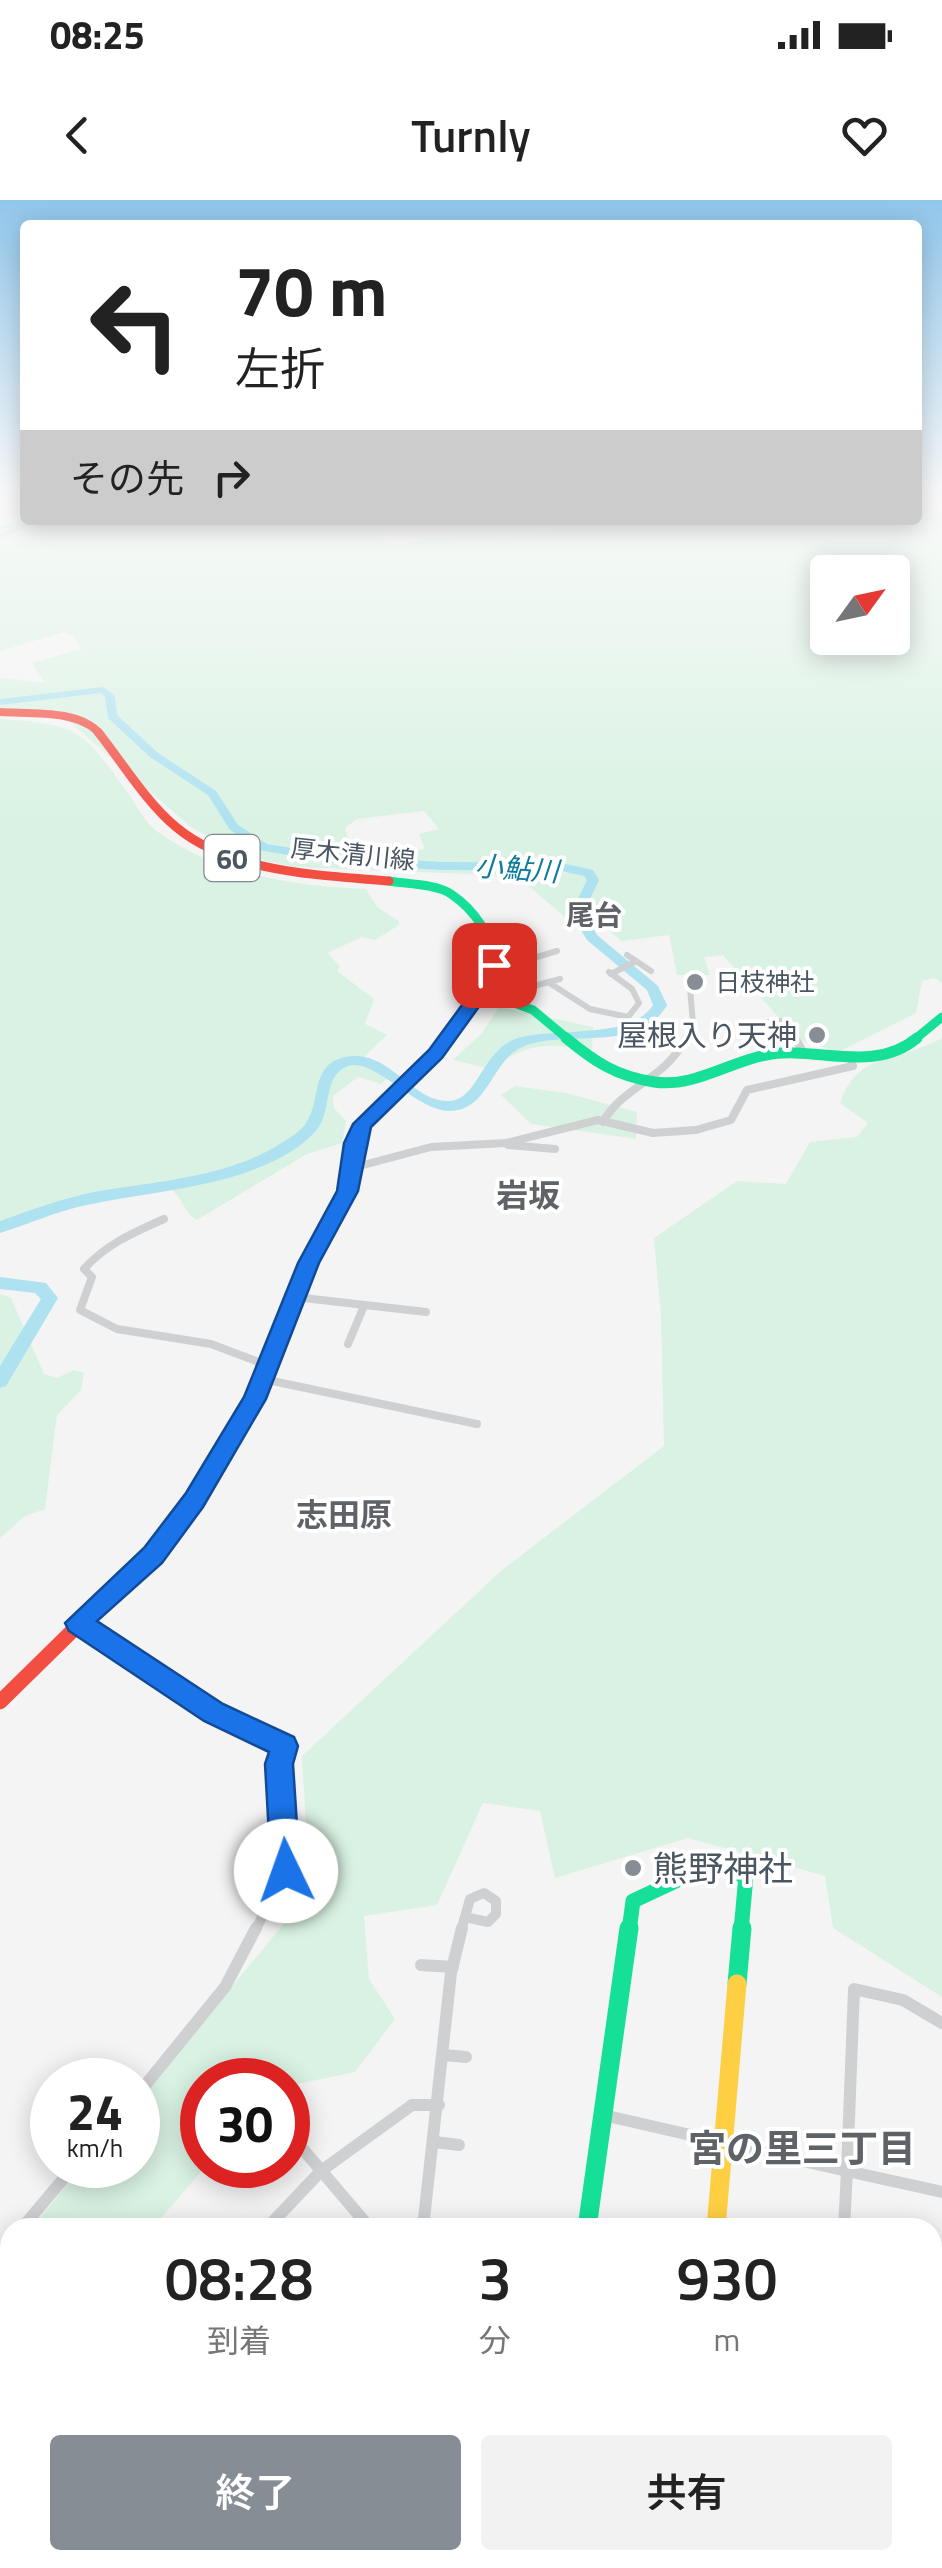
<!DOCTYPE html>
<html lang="ja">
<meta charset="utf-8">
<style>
body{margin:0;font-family:"Titillium Web","Noto Sans JP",sans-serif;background:#f2f2f2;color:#222;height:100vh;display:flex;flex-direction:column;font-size:38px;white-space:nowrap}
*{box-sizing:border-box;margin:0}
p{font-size:32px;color:#767676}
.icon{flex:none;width:55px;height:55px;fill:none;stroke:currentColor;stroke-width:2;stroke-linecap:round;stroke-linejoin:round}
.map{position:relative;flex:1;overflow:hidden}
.drawer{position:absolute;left:0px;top:2018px;width:942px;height:352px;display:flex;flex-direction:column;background:#fff;border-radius:30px 30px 0 0;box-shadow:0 5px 25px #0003}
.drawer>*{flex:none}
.banner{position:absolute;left:20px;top:20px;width:902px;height:305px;border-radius:10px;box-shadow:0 5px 25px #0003;background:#fff;color:#222;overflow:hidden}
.needle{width:65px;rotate:57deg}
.buttons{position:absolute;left:810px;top:355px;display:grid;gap:20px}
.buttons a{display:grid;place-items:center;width:100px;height:100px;border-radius:10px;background:#fff;box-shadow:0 5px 25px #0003;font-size:50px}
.speed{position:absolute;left:30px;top:1858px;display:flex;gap:20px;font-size:50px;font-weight:700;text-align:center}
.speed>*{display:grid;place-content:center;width:130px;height:130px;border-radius:50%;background:#fff;box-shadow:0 5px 25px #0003;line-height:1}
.speed small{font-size:25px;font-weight:400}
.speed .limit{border:15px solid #d22;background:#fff;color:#111}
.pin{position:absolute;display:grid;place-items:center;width:85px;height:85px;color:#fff;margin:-42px;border-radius:20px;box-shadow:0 5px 15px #0006}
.me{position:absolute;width:110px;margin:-55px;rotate:357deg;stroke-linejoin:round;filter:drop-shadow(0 0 8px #0008)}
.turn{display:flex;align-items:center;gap:35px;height:210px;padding:0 50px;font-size:45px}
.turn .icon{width:130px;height:130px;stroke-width:2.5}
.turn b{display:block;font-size:70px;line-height:85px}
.then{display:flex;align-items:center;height:95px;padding:0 50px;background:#0003;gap:20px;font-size:38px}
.eta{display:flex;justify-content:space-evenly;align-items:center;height:170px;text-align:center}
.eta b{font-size:60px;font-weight:600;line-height:70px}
.primary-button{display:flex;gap:20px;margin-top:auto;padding:20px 50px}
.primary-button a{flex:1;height:115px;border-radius:10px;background:#868d94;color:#fff;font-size:40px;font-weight:600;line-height:115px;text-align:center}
.primary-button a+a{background:#f2f2f2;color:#222}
.status{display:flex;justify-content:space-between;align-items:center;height:70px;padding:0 50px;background:#fff;direction:ltr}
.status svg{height:28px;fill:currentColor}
header{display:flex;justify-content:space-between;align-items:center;height:130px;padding:0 50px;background:#fff;font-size:45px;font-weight:600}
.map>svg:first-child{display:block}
.green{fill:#d9f2e3;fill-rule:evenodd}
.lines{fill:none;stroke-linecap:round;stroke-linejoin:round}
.stream{stroke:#aee2f0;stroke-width:2.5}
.river{fill:#aee2f0;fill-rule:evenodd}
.street-far4{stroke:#ced0d2;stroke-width:5}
.street-far3{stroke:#ced0d2;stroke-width:6}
.street-far2{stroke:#ced0d2;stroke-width:8}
.street-far1{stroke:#ced0d2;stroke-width:10}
.street{stroke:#ced0d2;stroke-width:12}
.fast-far3{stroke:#16e098;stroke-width:9}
.fast-far2{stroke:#16e098;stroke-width:11}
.fast-far1{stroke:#16e098;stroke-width:15}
.fast{stroke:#16e098;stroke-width:19}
.slow{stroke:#ffcf43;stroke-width:19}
.jam-far2{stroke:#f24e42;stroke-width:8}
.jam-far1{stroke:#f24e42;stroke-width:9}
.jam{stroke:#f24e42;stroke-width:15}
.route{fill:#1a73e8;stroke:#114b97;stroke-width:2.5}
.poi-dot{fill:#868d94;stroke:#fff;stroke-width:4}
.labels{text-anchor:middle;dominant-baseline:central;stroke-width:8;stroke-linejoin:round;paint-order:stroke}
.far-street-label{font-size:25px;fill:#4a5661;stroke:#fff}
.far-poi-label{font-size:25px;fill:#4a5661;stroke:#fff;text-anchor:start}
.shield{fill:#fff;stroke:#808990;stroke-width:2.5}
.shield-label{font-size:28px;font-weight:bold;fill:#4a5661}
.far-water-label{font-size:28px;font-style:italic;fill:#0c7c9b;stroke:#fff}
.far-neighbourhood-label{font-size:28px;font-weight:bold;fill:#5f6368;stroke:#fff}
.poi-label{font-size:30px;fill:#4a5661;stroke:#fff;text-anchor:end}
.neighbourhood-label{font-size:32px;font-weight:bold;fill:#5f6368;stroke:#fff}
.near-poi-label{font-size:35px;fill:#4a5661;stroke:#fff;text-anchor:start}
.near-neighbourhood-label{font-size:38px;font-weight:bold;fill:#5f6368;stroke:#fff}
</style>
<div class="status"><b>08:25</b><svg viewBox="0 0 49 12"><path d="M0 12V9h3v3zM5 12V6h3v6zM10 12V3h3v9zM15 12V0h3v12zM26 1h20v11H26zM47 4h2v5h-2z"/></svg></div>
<header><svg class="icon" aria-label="back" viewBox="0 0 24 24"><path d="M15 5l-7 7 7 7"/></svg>Turnly<svg class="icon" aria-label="heart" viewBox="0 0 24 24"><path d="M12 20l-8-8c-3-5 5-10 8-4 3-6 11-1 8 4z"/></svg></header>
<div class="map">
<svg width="942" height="2368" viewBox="0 0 942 2368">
<rect width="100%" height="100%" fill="#f4f4f4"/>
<g class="green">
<path d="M918,294H942V783L934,778L922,781L916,813L838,852L799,840L723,755L704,757L710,775H677L669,735L622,741L608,730H580L517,676L295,667L244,656L191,627L58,512L0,508V478L45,483L32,463L81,449L74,436L64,432L0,451V328L25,318L397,320L380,335L389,344C410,345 431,339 452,337C490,333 522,344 559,326L563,320H698L715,328L730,320H918ZM828,372H892V438H828ZM424,611L439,629L419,634L425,649L371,654L352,651L345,628L357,619Z"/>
<path d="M0,519C82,525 82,529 130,596C138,608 146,624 158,632C220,676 294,686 366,689L377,707L399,721V725L375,740L362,737L327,753L340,766L337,771L374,799L365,824L387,835L360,861L388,877L381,884L358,877L333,896L334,908L346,921L342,943L307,954L197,1020C184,1013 183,997 169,988L128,996L107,994L0,1021Z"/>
<path d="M499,807L593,827L592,850C546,844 530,841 491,869L453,860L482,833Z"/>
<path d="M942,838V1797L833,1728L825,1676L688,1638L555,1678L540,1611L483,1603L437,1705L364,1716L369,1779L395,1819L355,1872L288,1886V1880H202V1965H207L153,2027L32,2028L83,1965H138V1900L310,1692L302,1556L502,1370L664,1246L661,1116L654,1038L737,981L786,984L810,942L857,937L868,923L840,903C858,850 898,863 942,838Z"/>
<path d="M515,886L566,893L637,912L636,939L531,924L501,895Z"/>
<path d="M0,1094L11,1098L44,1174L57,1178L74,1170L84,1173L81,1190L57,1215L45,1309L25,1316L0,1338Z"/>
<path d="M10,2079V2360H65C41,2368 22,2368 0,2357V2104Z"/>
<path d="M933,2323L942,2325V2368H553L554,2360H932Z"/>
</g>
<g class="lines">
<path class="stream" d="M0,329L25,319"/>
<g class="river">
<path d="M103,487L115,496L117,515L158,553L216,591L238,625L267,644L333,655L441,662L562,663L593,670L599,680L588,703L589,722L597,735L658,786L667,805C639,853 572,830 527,845C491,856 491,910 450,911C415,911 375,857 348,866C324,875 331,906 320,925C314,935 302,944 292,951C232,988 155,990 87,1005C57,1011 29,1024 0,1033V1021C31,1010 61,999 94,992C156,981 229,978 283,942C290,938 302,930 306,923C323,898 308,858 355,856C392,855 413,902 449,901C478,901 482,849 518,838C555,827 632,840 653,805L647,790L587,740L576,722V703L587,680L584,676L562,671L441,670L333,663L259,650L230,630L208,595L150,557L108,518L105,497L101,493L0,505V499Z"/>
<path d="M0,1077L46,1083L58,1098L6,1186L0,1188V1166L41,1099L35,1093L0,1089Z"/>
</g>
<path class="street-far4" d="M0,336L37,320"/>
<g class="street-far3">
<path d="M492,747L533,736"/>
<path d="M627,755L651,771"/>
<path d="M493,770L557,751"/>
<path d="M611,774L636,761"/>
<path d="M551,784L590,809L628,817L639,803L632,789L609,772"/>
<path d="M508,799L515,791L560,779"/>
<path d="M753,823L784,821L796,840"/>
<path d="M685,840L693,824L690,787"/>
</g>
<g class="street-far2">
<path d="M795,838L804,853"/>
<path d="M603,922C624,885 664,881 686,838"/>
<path d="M508,945L555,949"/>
<path d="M352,968L431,947L506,943L598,920L653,933L696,930L731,920L747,890L853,866L851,858"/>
<path d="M164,1019C135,1032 106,1044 84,1069L92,1077L80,1110L117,1129L211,1144L269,1166"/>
<path d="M295,1097L426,1112"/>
<path d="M348,1144L364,1106"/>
<path d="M263,1179L477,1224"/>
</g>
<g class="street-far1">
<path d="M78,1423L214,1513L284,1546L279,1564L286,1671L255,1731"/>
<path d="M461,1731L470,1699L484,1693L496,1701V1714L488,1722L465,1717"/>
</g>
<g class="street">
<path d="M421,1765L453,1767"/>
<path d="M942,1823L903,1800L854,1789L847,1971L942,1992"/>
<path d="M444,1855L466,1857"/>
<path d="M138,1894L225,1787L256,1728"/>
<path d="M603,1915L847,1971L844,2028"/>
<path d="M296,1941L370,2028"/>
<path d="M435,1942L459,1945"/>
<path d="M22,2028L75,1965"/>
<path d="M267,2028L321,1971L412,1905H439"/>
<path d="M423,2028L451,1773L462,1728"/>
<path d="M0,2070L10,2050"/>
<path d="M932,2311L942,2314"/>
<path d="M192,2368L202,2360"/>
<path d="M394,2368L405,2360"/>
<path d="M486,2368L488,2360"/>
<path d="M541,2368L542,2360"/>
</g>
<g class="fast-far3">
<path d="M389,681C407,684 436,684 451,694C472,708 498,740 492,766C486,794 462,818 446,840"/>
<path d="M482,791L533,810L569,840"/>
<path d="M914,840L942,817"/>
</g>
<g class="fast-far2">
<path d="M566,838C595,862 616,876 654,882C693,888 729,862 766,855C815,845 873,875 917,838"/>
<path d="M234,1231L254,1199L309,1063L347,991L354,943L362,924L448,838"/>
</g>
<g class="fast-far1">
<path d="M171,1334L236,1229"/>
<path d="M629,1731L633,1701L710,1665L746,1676L741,1731"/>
</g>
<g class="fast">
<path d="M737,1784L742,1728"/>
<path d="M587,2028L629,1728"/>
</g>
<path class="slow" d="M716,2028L737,1784"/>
<path class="jam-far2" d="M0,512C30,514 79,509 100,534"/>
<path class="jam-far1" d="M98,532C122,562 146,602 176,627C231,673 320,675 389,681"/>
<path class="jam" d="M0,1502L171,1334"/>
</g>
<linearGradient id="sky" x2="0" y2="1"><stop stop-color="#91c6eb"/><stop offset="0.47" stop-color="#fafafa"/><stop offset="1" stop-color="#fafafa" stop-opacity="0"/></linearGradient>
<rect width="942" height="625" fill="url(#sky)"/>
<path class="route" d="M487,761L502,765L491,790L442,858L371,927L358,991L319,1063L266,1199L203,1307L162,1363L97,1421L223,1504L294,1537L298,1546L293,1564L300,1671L296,1681L286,1685L275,1681L271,1671L265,1564L269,1552L204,1521L69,1431L65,1423L144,1348L186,1293L244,1197L298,1063L337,991L344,943L353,924L429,850L473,790Z"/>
<g class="poi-dot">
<circle cx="695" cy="782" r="10"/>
<circle cx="817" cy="835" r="10"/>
<circle cx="633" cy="1668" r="10"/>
</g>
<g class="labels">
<g class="far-street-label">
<text transform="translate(353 654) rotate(6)">厚木清川線</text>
</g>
<g class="far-poi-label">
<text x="715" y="782">日枝神社</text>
</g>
<rect class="shield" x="204.5" y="635" width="55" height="46" rx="8"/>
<g class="shield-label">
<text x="232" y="658">60</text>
</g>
<g class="far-water-label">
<text transform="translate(517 668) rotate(4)">小鮎川</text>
</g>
<g class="far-neighbourhood-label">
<text x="594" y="714">尾台</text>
</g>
<g class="poi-label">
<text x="797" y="835">屋根入り天神</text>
</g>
<g class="neighbourhood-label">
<text x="528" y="995">岩坂</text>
<text x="344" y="1314">志田原</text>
</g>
<g class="near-poi-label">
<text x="653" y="1668">熊野神社</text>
</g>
<g class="near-neighbourhood-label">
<text x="802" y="1948">宮の里三丁目</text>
</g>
</g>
</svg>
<div class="buttons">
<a><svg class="needle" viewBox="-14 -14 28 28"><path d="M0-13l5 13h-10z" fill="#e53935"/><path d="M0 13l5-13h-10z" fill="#767676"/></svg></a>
</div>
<div class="speed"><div>24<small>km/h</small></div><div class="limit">30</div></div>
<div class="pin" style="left:494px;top:765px;background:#d93025"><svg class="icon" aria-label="arrive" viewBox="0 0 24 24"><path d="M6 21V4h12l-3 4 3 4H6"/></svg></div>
<svg class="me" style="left:286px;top:1671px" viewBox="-20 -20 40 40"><circle r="19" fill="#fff"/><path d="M0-13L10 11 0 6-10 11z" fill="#1a73e8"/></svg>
<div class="banner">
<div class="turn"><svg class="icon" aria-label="left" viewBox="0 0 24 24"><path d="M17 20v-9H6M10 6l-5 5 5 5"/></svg><div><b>70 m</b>左折</div></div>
<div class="then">その先<svg class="icon" aria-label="right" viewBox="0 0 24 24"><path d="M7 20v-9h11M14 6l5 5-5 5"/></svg></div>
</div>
<section class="drawer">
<div class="eta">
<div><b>08:28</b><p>到着</p></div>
<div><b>3</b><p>分</p></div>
<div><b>930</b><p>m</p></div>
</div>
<div class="primary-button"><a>終了</a><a>共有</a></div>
</section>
</div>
